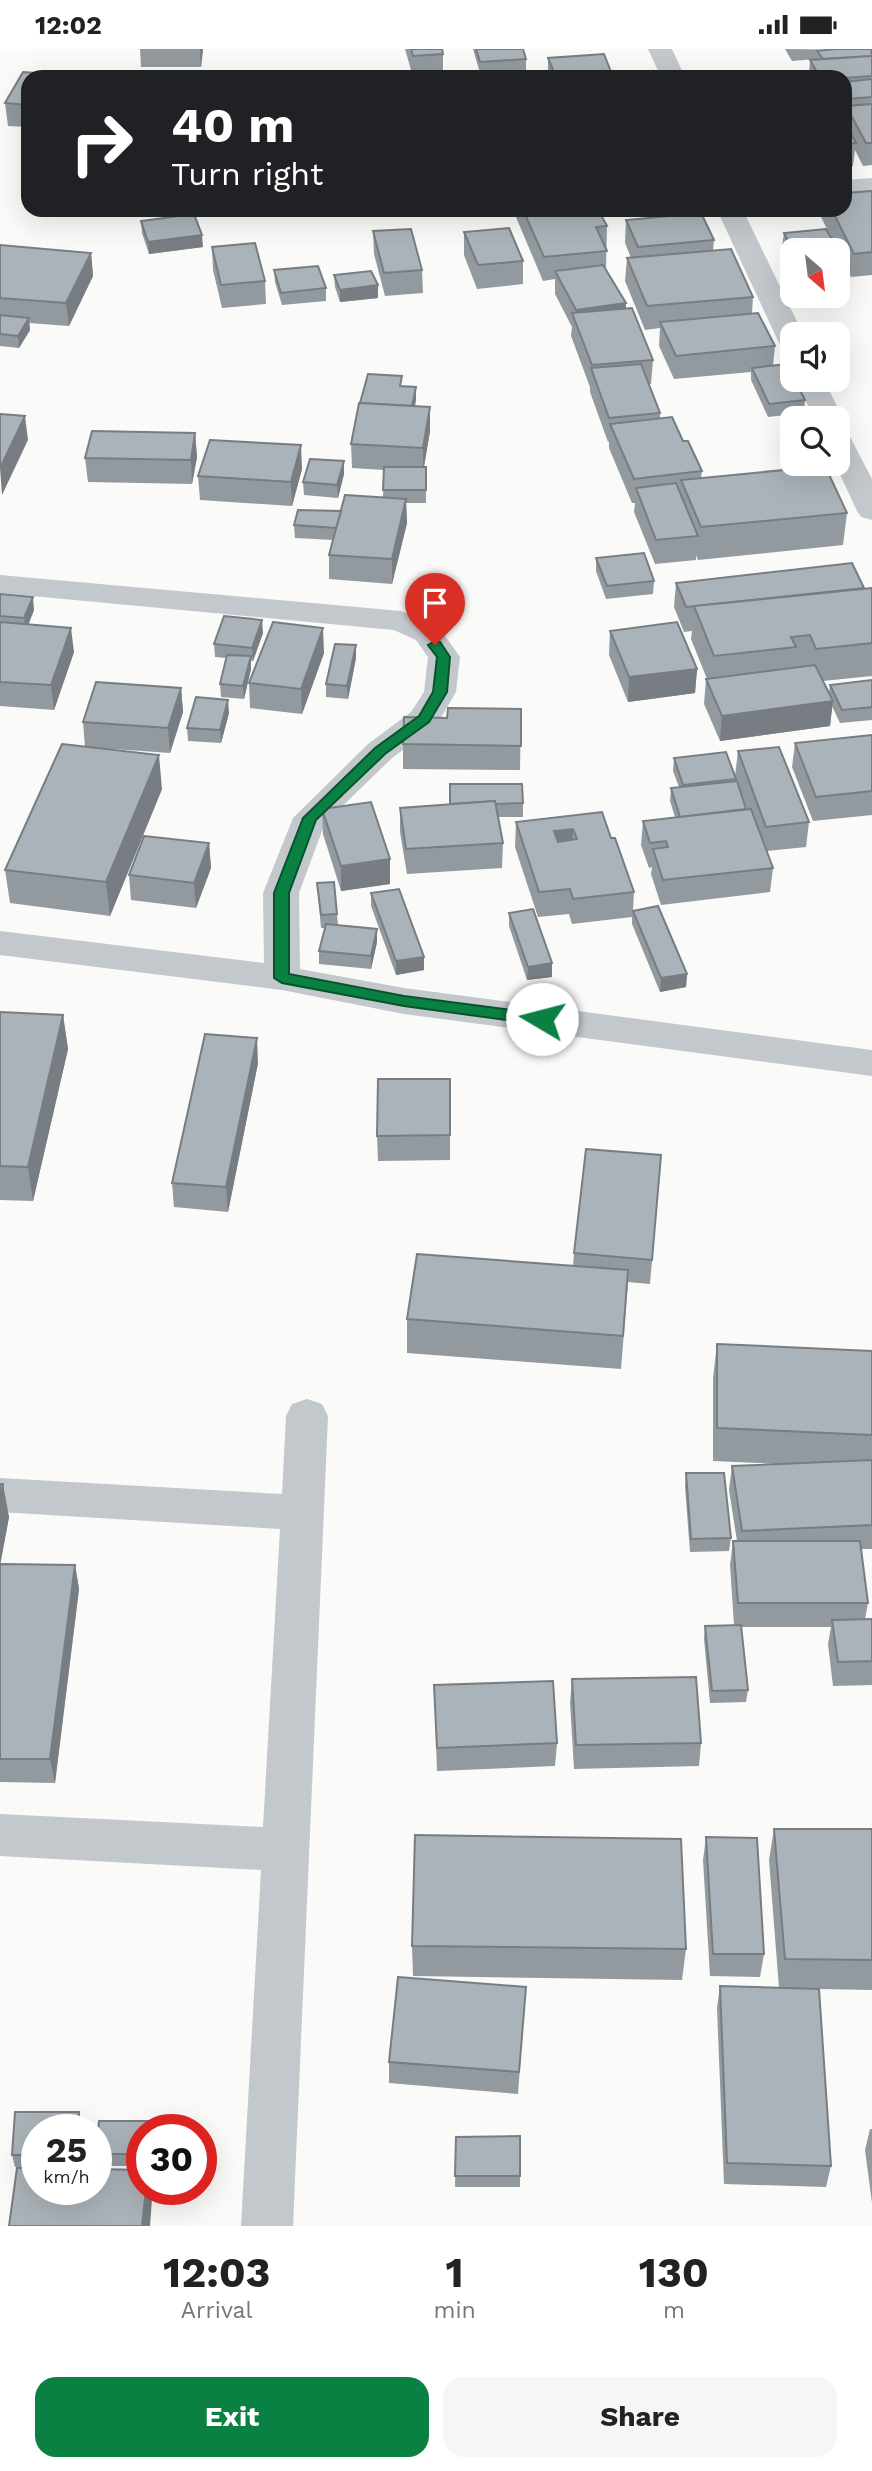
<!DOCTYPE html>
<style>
body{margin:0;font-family:"Work Sans",sans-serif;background:#f6f6f6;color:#222;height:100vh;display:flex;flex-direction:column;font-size:26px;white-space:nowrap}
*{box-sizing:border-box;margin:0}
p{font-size:23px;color:#767676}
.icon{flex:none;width:38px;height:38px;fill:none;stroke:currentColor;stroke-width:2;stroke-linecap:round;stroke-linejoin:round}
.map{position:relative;height:2177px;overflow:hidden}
.drawer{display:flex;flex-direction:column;background:#fff;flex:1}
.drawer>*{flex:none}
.top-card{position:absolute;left:21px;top:21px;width:831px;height:147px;border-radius:21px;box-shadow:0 7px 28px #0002;background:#202124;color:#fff;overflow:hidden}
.needle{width:46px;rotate:152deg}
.controls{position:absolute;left:780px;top:189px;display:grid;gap:14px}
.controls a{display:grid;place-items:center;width:70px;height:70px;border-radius:14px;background:#fff;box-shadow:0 7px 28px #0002;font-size:35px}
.speed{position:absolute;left:21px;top:2065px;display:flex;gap:14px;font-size:35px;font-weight:700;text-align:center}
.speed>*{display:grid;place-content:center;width:91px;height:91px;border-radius:50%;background:#fff;box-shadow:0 7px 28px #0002;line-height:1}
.speed small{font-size:18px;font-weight:400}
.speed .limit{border:10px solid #d22;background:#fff;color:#111}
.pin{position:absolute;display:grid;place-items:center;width:60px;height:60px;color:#fff;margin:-72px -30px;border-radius:50% 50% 50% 0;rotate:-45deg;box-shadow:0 0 7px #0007}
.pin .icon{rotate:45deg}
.me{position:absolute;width:77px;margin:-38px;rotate:278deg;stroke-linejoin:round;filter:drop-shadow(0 0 5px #0008)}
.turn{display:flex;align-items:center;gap:24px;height:147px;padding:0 35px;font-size:32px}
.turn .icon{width:91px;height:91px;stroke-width:2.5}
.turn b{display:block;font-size:49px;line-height:60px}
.eta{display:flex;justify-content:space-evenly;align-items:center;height:119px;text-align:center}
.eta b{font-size:42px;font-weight:700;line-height:49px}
.cta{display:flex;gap:14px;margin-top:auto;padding:14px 35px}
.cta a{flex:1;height:80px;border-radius:21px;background:#0b8043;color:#fff;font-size:28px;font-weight:700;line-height:80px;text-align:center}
.cta a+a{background:#f6f6f6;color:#222}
.status{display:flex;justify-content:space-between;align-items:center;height:49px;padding:0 35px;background:#fff;direction:ltr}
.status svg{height:19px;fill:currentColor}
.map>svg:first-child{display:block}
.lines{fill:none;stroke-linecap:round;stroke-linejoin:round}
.minor{fill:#c3c8cc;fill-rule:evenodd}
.wall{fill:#929a9f}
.shaded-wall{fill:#777d82}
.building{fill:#aab3b9;stroke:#777d82;stroke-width:2;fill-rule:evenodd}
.route{fill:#0b8043;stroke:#07532c;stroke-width:2}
</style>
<div class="status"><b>12:02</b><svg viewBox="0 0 49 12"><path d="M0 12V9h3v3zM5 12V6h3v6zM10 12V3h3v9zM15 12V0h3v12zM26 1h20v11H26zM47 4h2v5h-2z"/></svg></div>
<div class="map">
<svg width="872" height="2177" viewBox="0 0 872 2177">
<rect width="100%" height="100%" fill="#fafaf8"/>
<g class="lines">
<g class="minor">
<path d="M648,0H672L685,28H661Z"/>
<path d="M872,129V145L845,147V131Z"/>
<path d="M717,161H743L803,285H793V302L783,300L779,294Z"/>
<path d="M796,331H824L843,369L838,375V369H814Z"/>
<path d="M838,381L848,384L872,430V471L861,468L857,462L835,415H838Z"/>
<path d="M0,526L401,562L438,577L460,608L456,643L436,677L392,709L325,774L299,844L300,920L404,939L872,1001V1027L404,965L282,941L0,906V882L264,914L263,844L293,769L368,695L411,663L424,643L428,608L416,591L394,581L0,544Z"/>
<path d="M307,1350L322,1355L328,1367L293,2177H241L261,1821L0,1807V1765L263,1778L280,1480L0,1463V1429L282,1445L286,1367L292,1355Z"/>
</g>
</g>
<g class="wall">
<path d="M140,0H203L201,18H141Z"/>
<path d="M405,0H442L443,5V27L413,28Z"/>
<path d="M473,0H523L526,10V22L480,24Z"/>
<path d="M785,0L872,1V116L863,117L855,101L853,117H845V28H809L810,11L816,10L792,12Z"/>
<path d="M548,9L613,28H548Z"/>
<path d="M28,28V78L8,77L5,54Z"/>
<path d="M872,142V226L851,228L837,199L836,201H793L792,215L782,197L784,184L835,196L821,168L822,161H845Z"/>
<path d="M513,161H590L592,164L607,177L606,221L626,254V259L653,311L651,335H649L660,364V370L683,392L702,422L701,429L847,464L843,496L698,511L696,506V511L655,515L634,463L635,454H632L609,399V392L608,393L590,343V338L571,287L572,278L555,245V230L543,232Z"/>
<path d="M660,161H705L704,169L714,191L713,202L753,248L752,264L775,297L773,317L805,351L804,364L768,368L751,331V323L674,330L659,297L660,279L645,281L625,232L627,209H631L625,194L626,171L662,167Z"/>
<path d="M141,172L203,198L149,205L142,184Z"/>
<path d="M373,182L422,221L423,244L385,247L374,205Z"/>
<path d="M464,183L523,212V235L477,240L464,206Z"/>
<path d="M0,196L91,204L93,227L69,277L29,274L30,281L19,299L0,297Z"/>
<path d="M212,198L265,232L266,255L222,259L213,221Z"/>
<path d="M274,221L326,239V252L282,256L275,233Z"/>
<path d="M334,226L378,236V249L340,253L335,238Z"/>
<path d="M402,337L416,338V351L415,357L430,382L424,418H426V454H406L407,474L392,535L329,530V506L333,491L295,489L294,476L383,449L384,421L352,419L351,395Z"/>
<path d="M195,384L197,408L192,435L88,433L85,409Z"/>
<path d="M302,420L292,457L200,451L198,427Z"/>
<path d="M344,425L338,449L304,446L303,433Z"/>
<path d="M596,509L654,532L653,545L606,550L596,522Z"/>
<path d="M676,534L864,539H872V627L823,632L829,644L830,636L872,631V671L840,674L832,657L830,677L720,692L704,655L706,630H707L691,590L692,582L684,583L674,558Z"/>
<path d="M0,545L34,561L28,575L74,603L54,661L0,657Z"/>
<path d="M610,582L697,620L695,644L628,653L609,606Z"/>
<path d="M263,584L253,612H251V620L244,650L221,648L220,635L226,609L215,608L214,595Z"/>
<path d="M356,596V609L348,650L326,648V635Z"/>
<path d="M324,604L302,665L250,659L249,634Z"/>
<path d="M181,639L183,663L170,704L85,698L83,673Z"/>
<path d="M521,660L520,721L403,720V695L447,669Z"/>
<path d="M229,664L221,694L188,692L187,679Z"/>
<path d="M872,686V766L813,772L792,718L795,694Z"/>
<path d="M738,702L809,773L806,798L767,802L773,819L770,843L661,856L651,825L652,818L649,819L641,796L643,772L675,768L670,752L671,739L679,738L673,722L674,709L736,730L746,760H747L735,727Z"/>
<path d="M162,740L110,867L10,854L5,821Z"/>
<path d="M523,754V768H498L503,794L502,819L407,825L400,783V759Z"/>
<path d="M322,760L390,810V835L341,842L323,785Z"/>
<path d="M602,763L611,789L634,843L633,862L687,925L686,938L660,943L632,875V868L572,875L569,865L538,868L515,798L516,773Z"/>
<path d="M209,794L211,819L196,859L131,851L129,826Z"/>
<path d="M317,834L337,865L338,876L377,880V893L371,920L319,915V902L325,879H321Z"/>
<path d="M371,844L424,921L396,926L371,857Z"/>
<path d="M509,864L552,928L527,931L509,877Z"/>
<path d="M0,963L63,966L68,1000L33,1152L0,1151Z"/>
<path d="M258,1014L228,1163L174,1158L172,1134Z"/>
<path d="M450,1030V1111L378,1112L377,1087Z"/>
<path d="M661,1106L650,1235L628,1233L621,1320L407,1304V1270L573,1217L574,1204Z"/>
<path d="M717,1295L872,1302V1500H861L868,1554L865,1570H872V1636L833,1637L828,1595L831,1578H741L748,1641L746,1653L710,1654L704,1590L705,1577L734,1576L730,1516L733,1492H737L729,1441L732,1417L781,1415L713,1412V1329Z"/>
<path d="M686,1424L731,1489L729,1502L690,1503L685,1437Z"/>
<path d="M0,1435L9,1468L0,1515L75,1516L79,1540L55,1734L0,1733Z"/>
<path d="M572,1630L701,1694L699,1717L574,1720L570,1654Z"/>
<path d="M434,1636L557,1694L555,1717L437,1722Z"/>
<path d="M774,1780H872V1941L819,1940L831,2117L826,2138L724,2135L717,1959L720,1937L779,1939L769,1811Z"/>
<path d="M706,1788L764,1905L760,1928L710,1927L703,1811Z"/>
<path d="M412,1897L686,1900L682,1931L413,1927Z"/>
<path d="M526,1938L518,2045L389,2034V2013Z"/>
<path d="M15,2063H79L82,2075L81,2081H37V2118H15L12,2106Z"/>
<path d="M870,2080H872V2154L865,2101Z"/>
<path d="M142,2081V2117H97L96,2095Z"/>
<path d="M456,2088L520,2127V2138H455Z"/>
</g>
<g class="shaded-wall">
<path d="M200,0H203L201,18Z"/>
<path d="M202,186L203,198L149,205L148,193Z"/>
<path d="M91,204L93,227L69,277L66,254Z"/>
<path d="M378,236V249L340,253V241Z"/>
<path d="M626,254L625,278L575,272L576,261Z"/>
<path d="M29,269L30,281L19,299L18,287Z"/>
<path d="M416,338V351L411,373V360Z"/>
<path d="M430,358V382L423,423V399Z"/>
<path d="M25,367L28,391L2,446L0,419Z"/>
<path d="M195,384L197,408L192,435L191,411Z"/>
<path d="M301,396L302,420L292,457L291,433Z"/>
<path d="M344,412V425L338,449L337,436Z"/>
<path d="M406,450L407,474L392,535V510Z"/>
<path d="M33,548L34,561L26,582L24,569Z"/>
<path d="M262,571L263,584L253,612L252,599Z"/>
<path d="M71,579L74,603L54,661L51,636Z"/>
<path d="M323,579L324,604L302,665L301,640Z"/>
<path d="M356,596V609L348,650L347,637Z"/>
<path d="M251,607V620L244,650L243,637Z"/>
<path d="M697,620L695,644L628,653L629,628Z"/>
<path d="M181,639L183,663L170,704L168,679Z"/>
<path d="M228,651L229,664L221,694L220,681Z"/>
<path d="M833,652L830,677L720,692L722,667Z"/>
<path d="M159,706L162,740L110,867L106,833Z"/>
<path d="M573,780L572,804L554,807V782Z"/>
<path d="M209,794L211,819L196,859L194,834Z"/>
<path d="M390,810V835L341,842V817Z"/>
<path d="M377,880V893L371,920V907Z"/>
<path d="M424,908V921L396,926V912Z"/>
<path d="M552,914V928L527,931L528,918Z"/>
<path d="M687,925L686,938L660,943L661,929Z"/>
<path d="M63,966L68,1000L33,1152L28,1118Z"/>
<path d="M257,989L258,1014L228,1163L226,1138Z"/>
<path d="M3,1435L9,1468L0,1517V1452Z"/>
<path d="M75,1516L79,1540L55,1734L50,1710Z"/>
<path d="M79,2063L82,2075L81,2081H78Z"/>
<path d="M146,2140H151L152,2150L150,2177H142Z"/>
</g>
<g class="building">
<path d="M411,0H442L443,5L413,7Z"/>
<path d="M476,0H523L526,10L480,13Z"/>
<path d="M836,0H871L872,7L823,10L817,2Z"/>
<path d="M604,5L613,28H556L548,9Z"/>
<path d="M872,7V27L845,29V28H820L810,11Z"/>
<path d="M23,23L85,28H28V56L5,54Z"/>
<path d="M872,30V48L845,50V33Z"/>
<path d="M872,55V94H866L846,57Z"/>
<path d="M845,74L856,94L845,95Z"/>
<path d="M872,142V203L854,205L832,161H845V144Z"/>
<path d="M523,161H590L592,164H600L607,177L596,178L607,202L544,208Z"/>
<path d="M701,164L714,191L638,198L626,171Z"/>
<path d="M194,165L202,186L148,193L141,172Z"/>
<path d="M509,179L523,212L478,216L464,183Z"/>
<path d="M411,180L422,221L384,224L373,182Z"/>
<path d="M826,180L837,199L793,202L784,184Z"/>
<path d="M255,194L265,232L221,236L212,198Z"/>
<path d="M0,196L91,204L66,254L0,249Z"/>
<path d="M731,200L753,248L647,257L627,209Z"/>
<path d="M603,216L626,254L576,261L555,222Z"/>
<path d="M318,217L326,239L281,244L274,221Z"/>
<path d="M371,222L378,236L340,241L334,226Z"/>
<path d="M632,259L653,311L592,316L572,264Z"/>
<path d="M758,264L775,297L676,307L660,273Z"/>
<path d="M0,266L29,269L18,287L0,285Z"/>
<path d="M641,315L660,364L609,369L591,319Z"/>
<path d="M787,315L793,327V331H795L805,351L769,355L752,319Z"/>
<path d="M368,325L402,327L400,337L416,338L412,357L360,354Z"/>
<path d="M359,354L430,358L423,399L351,395Z"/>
<path d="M0,365L25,367L0,419Z"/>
<path d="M672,368L683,392H688L702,422L634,430L610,375Z"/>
<path d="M92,382L195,384L191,411L85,409Z"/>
<path d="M210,391L301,396L291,433L198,427Z"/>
<path d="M310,410L344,412L337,436L303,433Z"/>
<path d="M825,417L847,464L701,478L681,431Z"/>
<path d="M384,418H426V441H383Z"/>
<path d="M676,434L698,487L656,491L636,439Z"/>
<path d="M345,446L406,450L392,510L329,506Z"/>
<path d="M298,461L341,462L336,479L294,476Z"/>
<path d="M644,504L654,532L607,537L596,509Z"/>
<path d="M852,514L864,539L686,558L676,534Z"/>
<path d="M872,539V594L816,600L810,586L791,588L796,598L714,607L694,557Z"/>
<path d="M0,545L33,548L24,569L0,567Z"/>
<path d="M224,567L262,571L252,599L214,595Z"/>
<path d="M0,573L71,579L51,636L0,633Z"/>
<path d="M273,573L323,579L301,640L249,634Z"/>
<path d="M677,573L697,620L629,628L610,582Z"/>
<path d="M335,595L356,596L347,637L326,635Z"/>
<path d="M227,606L251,607L243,637L220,635Z"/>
<path d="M815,616L833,652L722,667L706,630Z"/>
<path d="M872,631V658L842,661L830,636Z"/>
<path d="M96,633L181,639L168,679L83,673Z"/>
<path d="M196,648L228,651L220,681L187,679Z"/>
<path d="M448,659L521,660V697L403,695L404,668L447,669Z"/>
<path d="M872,686V742L816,748L795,694Z"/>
<path d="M62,695L159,706L106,833L5,821Z"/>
<path d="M779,698L809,773L766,778L738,702Z"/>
<path d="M726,703L736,730L683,736L674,709Z"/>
<path d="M737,732L746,760L680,768L671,739Z"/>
<path d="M450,735H522L523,754L495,755V752L450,755Z"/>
<path d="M495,752L503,794L406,800L400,759Z"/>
<path d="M371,753L390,810L341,817L322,760Z"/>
<path d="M751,760L773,819L663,831L653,800L668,798L666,792L650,794L643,772Z"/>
<path d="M602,763L611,789H615L634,843L573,850L570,840L539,843L516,773ZM573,780L577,790L558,793L554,782Z"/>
<path d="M144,787L209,794L194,834L129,826Z"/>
<path d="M334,833L337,865L321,866L317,834Z"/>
<path d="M399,840L424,908L396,912L371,844Z"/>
<path d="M658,857L687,925L661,929L633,862Z"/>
<path d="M533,860L552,914L528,918L509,864Z"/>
<path d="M326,875L377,880L371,907L319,902Z"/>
<path d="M0,963L63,966L28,1118L0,1117Z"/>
<path d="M205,985L257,989L226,1138L172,1134Z"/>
<path d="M378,1030H450V1086L377,1087Z"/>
<path d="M586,1100L661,1106L652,1211L574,1204Z"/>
<path d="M417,1205L628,1221L623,1287L407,1270Z"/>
<path d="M717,1295L872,1302V1386L717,1379Z"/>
<path d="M872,1411V1476L742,1482L732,1417Z"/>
<path d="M686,1424H724L731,1489L691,1490Z"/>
<path d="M0,1435H3L0,1452Z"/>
<path d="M733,1492H860L868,1554H738Z"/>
<path d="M0,1515L75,1516L50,1710H0Z"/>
<path d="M872,1570V1612L838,1613L832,1571Z"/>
<path d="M741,1576L748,1641L712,1642L705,1577Z"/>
<path d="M696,1628L701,1694L576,1696L572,1630Z"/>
<path d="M553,1632L557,1694L437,1699L434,1636Z"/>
<path d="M774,1780H872V1911L785,1910Z"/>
<path d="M415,1786L681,1790L686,1900L412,1897Z"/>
<path d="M706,1788L757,1789L764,1905H713Z"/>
<path d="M398,1928L526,1938L519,2023L389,2013Z"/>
<path d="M720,1937L819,1940L831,2117L727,2114Z"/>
<path d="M15,2063H79L78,2081H37V2106H12Z"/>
<path d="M99,2072H193V2081H142V2105H96Z"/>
<path d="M520,2087V2127H455L456,2088Z"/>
<path d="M17,2119H37V2140H96V2120L142,2121V2140H146L142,2177H9Z"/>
</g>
<path class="route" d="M435,592L440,593L450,608L447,643L429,673L385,705L316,771L289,844V925L404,947L542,965L550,970L548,974L542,976L404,957L282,934L274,929V844L303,769L375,699L419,667L433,643L437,608L428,596Z"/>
</svg>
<div class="controls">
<a><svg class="needle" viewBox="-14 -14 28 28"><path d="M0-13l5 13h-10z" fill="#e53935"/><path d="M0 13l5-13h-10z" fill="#767676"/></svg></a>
<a><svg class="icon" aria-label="sound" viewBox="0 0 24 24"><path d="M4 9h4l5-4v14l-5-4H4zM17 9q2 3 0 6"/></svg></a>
<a><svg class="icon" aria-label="search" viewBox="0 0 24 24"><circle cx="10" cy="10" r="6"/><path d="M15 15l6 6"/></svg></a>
</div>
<div class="speed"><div>25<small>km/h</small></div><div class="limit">30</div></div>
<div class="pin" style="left:435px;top:596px;background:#d93025"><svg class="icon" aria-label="arrive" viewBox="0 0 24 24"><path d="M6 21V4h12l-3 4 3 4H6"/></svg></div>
<svg class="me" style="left:542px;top:970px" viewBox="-20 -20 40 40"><circle r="19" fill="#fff"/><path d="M0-13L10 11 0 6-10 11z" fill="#0b8043"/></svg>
<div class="top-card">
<div class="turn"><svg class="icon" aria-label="right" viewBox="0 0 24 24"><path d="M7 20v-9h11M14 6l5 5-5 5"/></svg><div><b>40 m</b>Turn right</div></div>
</div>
</div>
<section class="drawer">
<div class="eta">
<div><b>12:03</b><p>Arrival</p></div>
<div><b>1</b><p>min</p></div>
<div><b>130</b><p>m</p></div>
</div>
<div class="cta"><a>Exit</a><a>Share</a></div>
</section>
